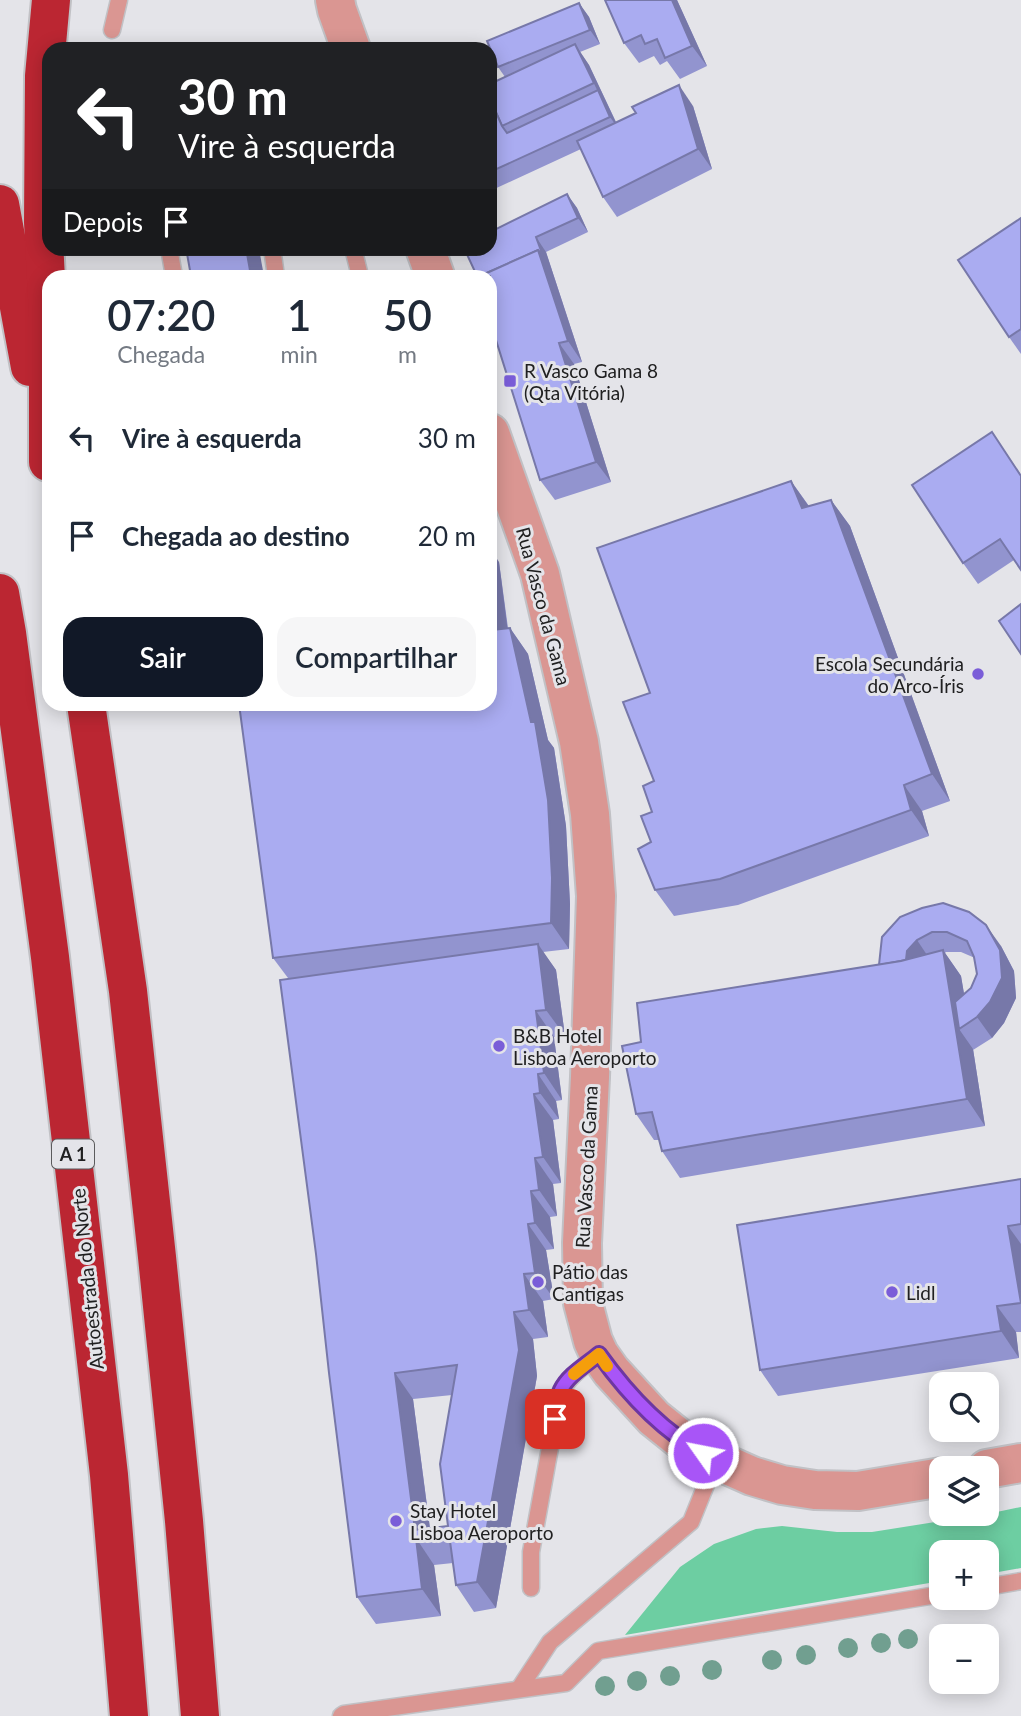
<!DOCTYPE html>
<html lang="pt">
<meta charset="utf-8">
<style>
body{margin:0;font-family:Lato,sans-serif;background:#f6f6f7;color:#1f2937;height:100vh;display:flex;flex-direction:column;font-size:26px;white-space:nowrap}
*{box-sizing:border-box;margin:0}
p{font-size:23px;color:#747a83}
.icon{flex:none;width:38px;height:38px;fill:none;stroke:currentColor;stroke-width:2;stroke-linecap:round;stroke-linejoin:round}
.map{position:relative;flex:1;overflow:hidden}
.side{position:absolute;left:42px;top:270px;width:455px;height:441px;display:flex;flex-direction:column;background:#fff;border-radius:21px;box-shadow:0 4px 18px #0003}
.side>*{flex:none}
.banner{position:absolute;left:42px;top:42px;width:455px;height:214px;border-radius:21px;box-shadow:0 4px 18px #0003;background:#202124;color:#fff;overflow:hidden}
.buttons{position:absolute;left:929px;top:1372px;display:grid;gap:14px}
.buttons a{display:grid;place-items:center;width:70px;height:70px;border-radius:14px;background:#fff;box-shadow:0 4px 18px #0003;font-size:35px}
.pin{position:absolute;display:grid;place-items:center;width:60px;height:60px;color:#fff;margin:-30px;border-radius:14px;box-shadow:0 4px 10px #0006}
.me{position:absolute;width:77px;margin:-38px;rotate:303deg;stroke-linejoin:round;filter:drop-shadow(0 0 5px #0008)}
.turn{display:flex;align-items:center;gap:24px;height:147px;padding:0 21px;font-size:32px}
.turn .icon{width:91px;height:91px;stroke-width:2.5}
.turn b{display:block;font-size:49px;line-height:60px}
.then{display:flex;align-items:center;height:66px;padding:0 21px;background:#0003;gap:14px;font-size:26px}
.eta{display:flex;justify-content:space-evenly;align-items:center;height:119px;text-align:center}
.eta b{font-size:42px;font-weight:600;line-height:49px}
.cta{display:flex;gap:14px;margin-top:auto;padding:14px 21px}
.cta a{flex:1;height:80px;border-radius:21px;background:#111827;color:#fff;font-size:28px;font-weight:600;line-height:80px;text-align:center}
.cta a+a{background:#f6f6f7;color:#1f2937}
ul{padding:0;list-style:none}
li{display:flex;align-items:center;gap:21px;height:98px;padding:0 21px}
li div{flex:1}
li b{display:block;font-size:26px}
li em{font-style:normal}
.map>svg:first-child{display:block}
.green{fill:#6dcea2}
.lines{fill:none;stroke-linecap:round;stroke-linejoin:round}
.service-casing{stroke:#c1c1c5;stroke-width:19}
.tertiary-casing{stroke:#c1c1c5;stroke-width:42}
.motorway-casing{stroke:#c1c1c5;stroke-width:42}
.service{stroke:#da9692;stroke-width:16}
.tertiary{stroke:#da9692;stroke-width:38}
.motorway{stroke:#bb2632;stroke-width:38}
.tree{fill:#719f90}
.wall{fill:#9294cf;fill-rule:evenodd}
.shaded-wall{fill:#7778a9}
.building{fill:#aaacf1;stroke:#7778a9;stroke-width:2;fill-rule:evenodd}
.route-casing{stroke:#6d37a1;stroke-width:18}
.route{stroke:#a855f7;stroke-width:12}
.slow{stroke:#f59e0b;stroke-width:12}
.poi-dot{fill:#7a5dd8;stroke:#e4e4e9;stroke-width:2.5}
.labels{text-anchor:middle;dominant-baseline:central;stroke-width:6;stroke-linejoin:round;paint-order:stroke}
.shield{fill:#e4e4e9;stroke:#5b5b5d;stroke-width:2}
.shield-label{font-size:18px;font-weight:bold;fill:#202021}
.poi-label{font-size:19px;fill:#202021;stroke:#e4e4e9;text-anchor:start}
.street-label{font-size:19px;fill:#202021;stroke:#e4e4e9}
</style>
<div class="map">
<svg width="1021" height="1716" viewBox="0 0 1021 1716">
<rect width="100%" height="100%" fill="#e4e4e9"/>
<path class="green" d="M1021,1507V1568L987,1574V1552H942L941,1581L625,1635L680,1567L714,1544L756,1529L782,1526L837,1532H872L992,1513Z"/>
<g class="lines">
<g class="service-casing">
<g id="service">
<path d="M112,30L119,0"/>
<path d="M169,248L174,276"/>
<path d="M272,248L276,276"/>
<path d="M353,248L360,276"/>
<path d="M987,1587L1021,1581"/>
<path d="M531,1588V1552L560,1393C569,1376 584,1366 599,1354"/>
<path d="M519,1689L550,1642L691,1522L716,1460"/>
<path d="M341,1716L344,1714L566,1683L598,1651L942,1594"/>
</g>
</g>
<g class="tertiary-casing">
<g id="tertiary">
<path d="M335,0L337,10L351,49"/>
<path d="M425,248L435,276"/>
<path d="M490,433L540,574L579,742L590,814L596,896L590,1077L582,1243L583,1303L593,1341L599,1354L611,1371L654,1418L689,1446L716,1460L752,1476L782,1485L815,1490L858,1491L942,1477"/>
<path d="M987,1469L1021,1463"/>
</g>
</g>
<g class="motorway-casing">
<g id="motorway">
<path d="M0,204L30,367"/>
<path d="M48,462V317L43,222L44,76L51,0"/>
<path d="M0,593L7,633L50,957L109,1475L129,1716"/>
<path d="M86,704L128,991L157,1257L184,1521L200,1716"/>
</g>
</g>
<use href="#service" class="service"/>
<use href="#tertiary" class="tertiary"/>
<use href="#motorway" class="motorway"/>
</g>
<g class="tree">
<circle cx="908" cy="1639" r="10"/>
<circle cx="881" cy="1643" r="10"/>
<circle cx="848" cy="1648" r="10"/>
<circle cx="806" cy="1655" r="10"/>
<circle cx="772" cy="1660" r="10"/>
<circle cx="712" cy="1670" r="10"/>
<circle cx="670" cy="1676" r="10"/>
<circle cx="637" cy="1681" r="10"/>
<circle cx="605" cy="1686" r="10"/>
</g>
<g class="wall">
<path d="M605,0H677L707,66L680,79L667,61L660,65L654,56L639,63L624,43Z"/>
<path d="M579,3L589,17L600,44L580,52L589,65L616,122L693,106L712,169L617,217L603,197L581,149L490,191V113L495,110L505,77L498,67Z"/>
<path d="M567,194L577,208L588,232L546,252L582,362L574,364L611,482L555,500L540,480L490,276Z"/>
<path d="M1021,218V354L1009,337Z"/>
<path d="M992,432L1021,475V570L1014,560L978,584L963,563Z"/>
<path d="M791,481L809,506L831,500L850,526L950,801L922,811L929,836L738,905L674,916L655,890L651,842L654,781L650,693Z"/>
<path d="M499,562L508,628H510L528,654L548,740L554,748L566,826L570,904L569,949L543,952L556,970L565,1036L554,1037L562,1100L556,1101L559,1119L553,1120L561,1183L553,1184L557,1216L550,1217L554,1249L546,1250L554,1299L543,1301L548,1337L533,1339L537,1376L496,1608L474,1612L456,1585L453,1563L434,1565L441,1616L376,1624L357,1597L288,978L273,958ZM452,1395L448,1526L430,1528L413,1399Z"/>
<path d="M900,917L1001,946L1014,971L1016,998L1004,1023L992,1038L973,1050V1049L985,1126L680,1178L662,1151L659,1140H654L636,1114L641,1042L879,965ZM946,952H961L975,958L977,974L971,988L964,994L961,976L945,953Z"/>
<path d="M1021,1179V1332H1016L1019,1358L778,1396L760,1370Z"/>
</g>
<g class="shaded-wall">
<path d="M672,0H677L707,66L692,46Z"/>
<path d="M579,3L589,17L600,44L590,30Z"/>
<path d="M575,44L589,65L620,131L610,117Z"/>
<path d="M679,85L693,106L712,169L698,149Z"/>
<path d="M567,194L577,208L588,232L578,218Z"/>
<path d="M536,237L546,252L582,362L568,341L538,250Z"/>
<path d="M246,248L259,249L264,276H251Z"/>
<path d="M559,343L574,364L611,482L596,462Z"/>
<path d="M791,481L810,508H802Z"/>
<path d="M831,500L850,526L950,801L932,774Z"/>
<path d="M490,548L499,562L511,656L493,630L490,608Z"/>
<path d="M510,628L528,654L548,740L554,748L566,826L570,904L569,949L551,923L531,722Z"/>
<path d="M904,785L922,811L929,836L911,810Z"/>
<path d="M986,925L1001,946L1014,971L1016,998L1004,1023L992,1038L977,1017Z"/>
<path d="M917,940L931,961L905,967L907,951Z"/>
<path d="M538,944L556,970L565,1036L546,1010Z"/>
<path d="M943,950L961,976L969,1023L959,1029L973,1049L985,1126L967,1099Z"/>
<path d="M536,1011L554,1037L562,1100L544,1073Z"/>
<path d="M538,1074L556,1101L559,1119L540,1093Z"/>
<path d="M534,1094L553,1120L561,1183L543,1157Z"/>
<path d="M535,1158L553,1184L557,1216L539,1190Z"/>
<path d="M531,1191L550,1217L554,1249L535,1223Z"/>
<path d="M528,1224L546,1250L554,1299L535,1273Z"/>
<path d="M1008,1226L1021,1244V1303Z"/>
<path d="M524,1274L543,1301L548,1337L529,1310Z"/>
<path d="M997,1306L1016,1332L1019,1358L1001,1331Z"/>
<path d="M514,1312L533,1339L537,1376L496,1608L477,1582Z"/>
<path d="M395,1373L413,1399L431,1537L415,1530Z"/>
<path d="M416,1538L434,1565L441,1616L422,1589Z"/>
</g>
<g class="building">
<path d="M605,0H672L692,46L665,58L657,39L645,44L641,35L624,43Z"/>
<path d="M579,3L590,30L498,67L487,41Z"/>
<path d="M575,44L594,83L502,126L490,99V84Z"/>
<path d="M679,85L698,149L603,197L577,141L636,113L632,107Z"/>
<path d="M598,90L610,117L490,172V113L495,110L502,126L507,133Z"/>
<path d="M567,194L578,218L536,237L543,256L538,250L480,276H477L464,248H490V232Z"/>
<path d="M1021,218V329L1009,337L958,260Z"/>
<path d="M186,248H246L251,276H191Z"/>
<path d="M538,250L568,341L559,343L596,462L540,480L490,321V276H480Z"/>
<path d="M992,432L1021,476V570L1000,539L963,563L912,485Z"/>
<path d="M791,481L802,508L831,500L932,774L904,785L911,810L720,879L655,890L638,849L651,842L641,816L652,812L643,786L654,781L623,702L650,693L597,548Z"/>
<path d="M1021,604V654L999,621Z"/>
<path d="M490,608L493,630L510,628L531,722H535L548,800L552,878L551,923L273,958L239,704H490Z"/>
<path d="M943,903L969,912L986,925L1000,950L1002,978L990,1002L977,1017L959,1029L955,1002L971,988L977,974L974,957L967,941L947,932H932L917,940L907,951L906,960L879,965L882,937L900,917L922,908Z"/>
<path d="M538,944L546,1010L536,1011L544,1073L538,1074L540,1093L534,1094L543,1157L535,1158L539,1190L531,1191L535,1223L528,1224L535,1273L524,1274L529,1310L514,1312L519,1350L477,1582L456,1585L449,1534L416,1538L422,1589L357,1597L329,1373L316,1254L280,980ZM457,1365L440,1464L448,1526L415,1530L395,1373Z"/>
<path d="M943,950L967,1099L662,1151L652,1112L636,1114L622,1046L641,1042L637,1003L901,961Z"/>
<path d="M1021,1179V1224L1008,1226L1021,1303L997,1306L1001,1331L760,1370L737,1225Z"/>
</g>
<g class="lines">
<g class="route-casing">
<path id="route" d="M555,1419C557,1410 557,1399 561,1390C568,1375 586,1365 599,1354C627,1393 660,1430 703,1453"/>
</g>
<use href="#route" class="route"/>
<path class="slow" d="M574,1374L599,1354L607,1366"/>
</g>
<g class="poi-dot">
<rect x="503" y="374" width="14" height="14" rx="3.5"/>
<circle cx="978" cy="674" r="7"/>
<circle cx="499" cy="1046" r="7"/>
<circle cx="538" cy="1282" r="7"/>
<circle cx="892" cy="1292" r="7"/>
<circle cx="396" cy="1521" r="7"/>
</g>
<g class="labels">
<rect class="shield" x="52" y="1139.5" width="42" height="29" rx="5"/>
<g class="shield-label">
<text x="73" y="1154">A 1</text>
</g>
<g class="poi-label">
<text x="524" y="370">R Vasco Gama 8<tspan x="524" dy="22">(Qta Vitória)</tspan></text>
<text x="964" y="663" text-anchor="end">Escola Secundária<tspan x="964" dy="22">do Arco-Íris</tspan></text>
<text x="513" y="1035">B&amp;B Hotel<tspan x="513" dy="22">Lisboa Aeroporto</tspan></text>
<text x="552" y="1271">Pátio das<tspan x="552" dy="22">Cantigas</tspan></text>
<text x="906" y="1292">Lidl</text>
<text x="410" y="1510">Stay Hotel<tspan x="410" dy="22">Lisboa Aeroporto</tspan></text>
</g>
<g class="street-label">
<text transform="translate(544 606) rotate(75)">Rua Vasco da Gama</text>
<text transform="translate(586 1167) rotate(-87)">Rua Vasco da Gama</text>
<text transform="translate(87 1279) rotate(-96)">Autoestrada do Norte</text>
</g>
</g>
</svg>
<div class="buttons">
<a><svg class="icon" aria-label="search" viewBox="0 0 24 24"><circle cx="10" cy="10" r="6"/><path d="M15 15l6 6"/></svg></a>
<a><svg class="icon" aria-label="layers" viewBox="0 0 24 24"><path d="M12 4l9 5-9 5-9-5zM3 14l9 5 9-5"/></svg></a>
<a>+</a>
<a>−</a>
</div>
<div class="pin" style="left:555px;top:1419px;background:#d93025"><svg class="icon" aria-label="arrive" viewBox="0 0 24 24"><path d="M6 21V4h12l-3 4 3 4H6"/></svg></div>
<svg class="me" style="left:703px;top:1453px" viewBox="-20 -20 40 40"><circle r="17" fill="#a855f7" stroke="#fff" stroke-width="3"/><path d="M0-11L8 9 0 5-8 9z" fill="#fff"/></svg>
<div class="banner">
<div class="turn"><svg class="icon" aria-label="left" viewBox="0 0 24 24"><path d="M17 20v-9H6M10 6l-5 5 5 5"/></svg><div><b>30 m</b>Vire à esquerda</div></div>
<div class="then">Depois<svg class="icon" aria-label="arrive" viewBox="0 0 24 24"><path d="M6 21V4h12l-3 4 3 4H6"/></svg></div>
</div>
<section class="side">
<div class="eta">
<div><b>07:20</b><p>Chegada</p></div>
<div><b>1</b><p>min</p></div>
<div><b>50</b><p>m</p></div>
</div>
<ul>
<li><svg class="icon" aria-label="left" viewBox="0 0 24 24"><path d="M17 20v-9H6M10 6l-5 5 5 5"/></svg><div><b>Vire à esquerda</b></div><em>30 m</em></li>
<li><svg class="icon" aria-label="arrive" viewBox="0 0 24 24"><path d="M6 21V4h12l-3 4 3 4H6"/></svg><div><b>Chegada ao destino</b></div><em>20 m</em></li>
</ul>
<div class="cta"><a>Sair</a><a>Compartilhar</a></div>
</section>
</div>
